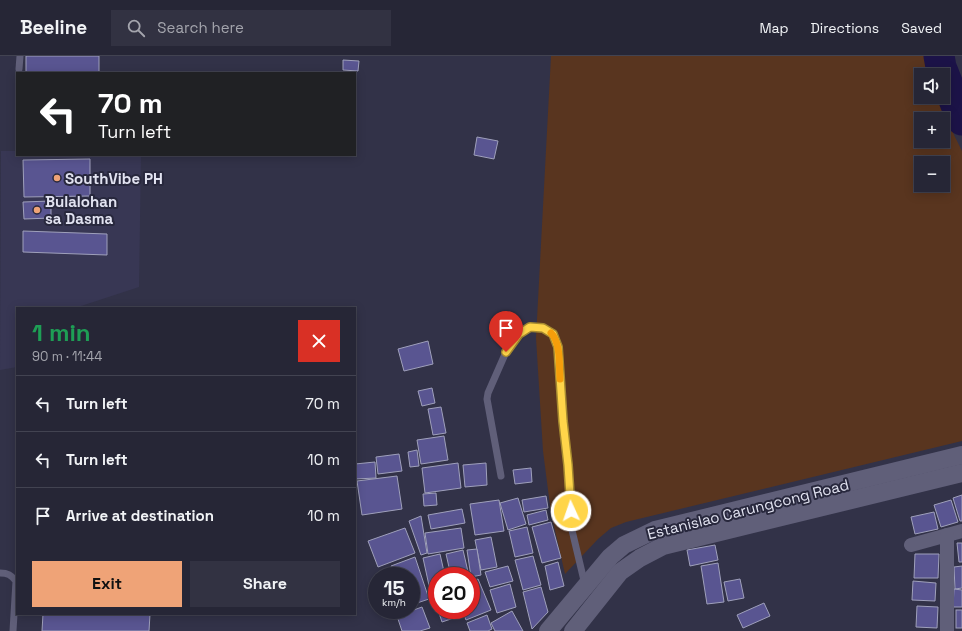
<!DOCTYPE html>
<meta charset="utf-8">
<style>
body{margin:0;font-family:"Space Grotesk",sans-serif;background:#323242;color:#f1f3f6;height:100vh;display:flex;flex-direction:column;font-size:15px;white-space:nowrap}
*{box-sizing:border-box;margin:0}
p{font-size:13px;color:#a4a5ad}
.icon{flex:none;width:22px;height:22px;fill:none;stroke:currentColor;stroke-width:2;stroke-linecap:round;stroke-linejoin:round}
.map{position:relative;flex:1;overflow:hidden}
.drawer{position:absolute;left:16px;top:251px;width:340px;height:308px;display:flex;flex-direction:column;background:#262636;border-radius:0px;box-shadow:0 2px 10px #0003,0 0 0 1px #424351}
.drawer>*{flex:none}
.banner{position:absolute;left:16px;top:16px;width:340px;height:84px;border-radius:0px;box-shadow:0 2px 10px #0003,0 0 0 1px #424351;background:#202124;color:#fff;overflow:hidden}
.controls{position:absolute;left:914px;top:12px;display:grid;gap:8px}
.controls a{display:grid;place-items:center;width:36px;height:36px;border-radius:0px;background:#262636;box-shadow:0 2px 10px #0003,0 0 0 1px #424351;font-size:20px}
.speed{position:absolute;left:368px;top:511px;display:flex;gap:8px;font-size:20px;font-weight:700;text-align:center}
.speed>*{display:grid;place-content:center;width:52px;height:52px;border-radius:50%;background:#262636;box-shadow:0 2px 10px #0003,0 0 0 1px #424351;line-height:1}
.speed small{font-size:10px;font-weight:400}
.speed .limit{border:6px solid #d22;background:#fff;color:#111}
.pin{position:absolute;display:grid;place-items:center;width:34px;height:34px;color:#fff;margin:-41px -17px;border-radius:50% 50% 50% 0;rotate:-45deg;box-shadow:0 0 4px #0007}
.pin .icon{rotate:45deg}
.me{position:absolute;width:44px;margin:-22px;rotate:357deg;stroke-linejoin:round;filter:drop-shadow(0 0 3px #0008)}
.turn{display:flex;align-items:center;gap:14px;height:84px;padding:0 16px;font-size:18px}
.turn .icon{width:52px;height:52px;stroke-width:2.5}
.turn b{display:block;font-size:28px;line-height:34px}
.round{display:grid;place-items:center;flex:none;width:42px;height:42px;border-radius:0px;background:#323242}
.headline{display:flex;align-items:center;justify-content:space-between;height:68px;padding:0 16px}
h1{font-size:24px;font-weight:600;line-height:30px;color:#1e9e55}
.button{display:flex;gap:8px;margin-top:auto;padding:8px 16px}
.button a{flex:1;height:46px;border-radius:0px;background:#efa377;color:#111;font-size:16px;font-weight:600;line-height:46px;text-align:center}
.button a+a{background:#323242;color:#f1f3f6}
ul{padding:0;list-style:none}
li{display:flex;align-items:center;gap:12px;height:56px;padding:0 16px;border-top:1px solid #424351}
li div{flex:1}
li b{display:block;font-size:15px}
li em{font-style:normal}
header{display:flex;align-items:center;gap:24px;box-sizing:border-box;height:56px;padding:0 20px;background:#262636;border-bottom:1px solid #424351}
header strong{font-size:19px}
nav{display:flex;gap:22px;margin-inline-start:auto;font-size:14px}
.search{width:280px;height:36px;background:#323242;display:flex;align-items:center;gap:10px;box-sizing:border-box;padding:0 14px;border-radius:0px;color:#a4a5ad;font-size:15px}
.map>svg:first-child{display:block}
.built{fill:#383754}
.green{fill:#59351f;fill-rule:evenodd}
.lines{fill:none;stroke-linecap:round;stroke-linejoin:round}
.river{stroke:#1c1348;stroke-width:31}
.building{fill:#595591;stroke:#9fa0bb}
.service{stroke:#605f79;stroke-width:7}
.minor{stroke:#605f79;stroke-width:14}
.tertiary{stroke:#605f79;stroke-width:18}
.route-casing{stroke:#a68a30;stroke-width:10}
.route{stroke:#ffd54a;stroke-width:7}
.slow{stroke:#f59e0b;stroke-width:7}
.poi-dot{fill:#efa377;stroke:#28283d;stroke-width:1.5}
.labels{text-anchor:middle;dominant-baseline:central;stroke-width:4;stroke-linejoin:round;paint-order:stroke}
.poi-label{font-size:15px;font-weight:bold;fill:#e2e3f1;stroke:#28283d;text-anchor:start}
.street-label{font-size:15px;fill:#e2e3f1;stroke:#28283d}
</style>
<header>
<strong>Beeline</strong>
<div class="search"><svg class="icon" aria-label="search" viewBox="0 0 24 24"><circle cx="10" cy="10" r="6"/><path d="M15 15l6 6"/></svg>Search here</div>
<nav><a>Map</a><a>Directions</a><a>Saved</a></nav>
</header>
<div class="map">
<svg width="962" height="575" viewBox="0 0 962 575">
<rect width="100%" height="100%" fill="#323248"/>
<path class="built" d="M1,95H17V99H141L139,231L75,252H17V311L0,314Z"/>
<path class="green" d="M551,0H928L933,19H921V41H940L954,79L962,95V385L626,466L611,472L598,483L565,518L551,457L543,395L536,282ZM921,63H943V85H921ZM921,107H943V129H921Z"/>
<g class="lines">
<path class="river" d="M939,0L941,11L962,64"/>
</g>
<g class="building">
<rect x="26" y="0" width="73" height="17"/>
<path d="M343,4L359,5L358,15L343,14Z"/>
<path d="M477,81L498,85L494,103L474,99Z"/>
<path d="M90,103V140L24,141L23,104Z"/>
<path d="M51,145V162L24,163L23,146Z"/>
<path d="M23,175L107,178V199L23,196Z"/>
<path d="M428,285L433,308L404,315L398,293Z"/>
<path d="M432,332L435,347L422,350L418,335Z"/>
<path d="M441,351L446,377L433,379L428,353Z"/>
<path d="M444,380L448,404L421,408L417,384Z"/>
<path d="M417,394L419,410L410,411L408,396Z"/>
<path d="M399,398L402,415L378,418L376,401Z"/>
<path d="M375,406L376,422L355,423V408Z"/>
<path d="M458,407L461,432L425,437L422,412Z"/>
<path d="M486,407L487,429L465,431L463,409Z"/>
<path d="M531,412L532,426L515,428L513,414Z"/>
<path d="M397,420L402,453L362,459L357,425Z"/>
<path d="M436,437L437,449L424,450L423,438Z"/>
<path d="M962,439V465H960L953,442Z"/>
<path d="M546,440L548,452L524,456L522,444Z"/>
<path d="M518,442L526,468L508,474L500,447Z"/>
<path d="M499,444L504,475L475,479L470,448Z"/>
<path d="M951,444L958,466L941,471L934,449Z"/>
<path d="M462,453L465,467L431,473L428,459Z"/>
<path d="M546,454L548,464L529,469L527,459Z"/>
<path d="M934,456L938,473L915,478L911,461Z"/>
<path d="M421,460L427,497L421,499L409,465Z"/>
<path d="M551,466L561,502L542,507L532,471Z"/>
<path d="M527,471L533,497L515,501L509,475Z"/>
<path d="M405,472L415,497L378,511L368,485Z"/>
<path d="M461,472L464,492L428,498L425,477Z"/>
<path d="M491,481L497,511L481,514L475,484Z"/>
<path d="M957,487H962V506H959Z"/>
<path d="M715,489L718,504L690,510L687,494Z"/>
<path d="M477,493L481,519L471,521L467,494Z"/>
<path d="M463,494L469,520H451L446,498Z"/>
<path d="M440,498L445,520H437V532L430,534L423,502Z"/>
<path d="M915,498H939L938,522H914Z"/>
<path d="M533,500L541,529L523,534L515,504Z"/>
<path d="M415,501L429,543L411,549V520H395L391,510Z"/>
<path d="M558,506L564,530L550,534L545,510Z"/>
<path d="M718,507L724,546L707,548L701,510Z"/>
<path d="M508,510L513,525L490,531L485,516Z"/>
<path d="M962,510V532L955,533L954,511Z"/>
<path d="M478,523L491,554L466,564L462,554H471V526Z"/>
<path d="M740,523L744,542L728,545L724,526Z"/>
<path d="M913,525L936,527L935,545L912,544Z"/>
<path d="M510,528L516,551L497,557L490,534Z"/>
<path d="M541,531L548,556L532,573L523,536Z"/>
<path d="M954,533L962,534V551H953Z"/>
<path d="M437,534V550L433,536Z"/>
<path d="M764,547L770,560L743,572L737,559Z"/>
<path d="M917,550L938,551L937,572L916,571Z"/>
<path d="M422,551L430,572L420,575H402L397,560Z"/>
<path d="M388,554H403L404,555L390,560Z"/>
<path d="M438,554H459L460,560L442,566Z"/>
<rect x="956" y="554" width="6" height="18"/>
<path d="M512,555L523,575H495L491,567Z"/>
<path d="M43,558H150L149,575H42Z"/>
<path d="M487,559L492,573L488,575H470L467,567Z"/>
</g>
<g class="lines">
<g class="service">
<path d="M19,13L20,0"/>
<path d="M501,420L487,343L488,337L506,296L519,278L530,271L543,272L553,278L558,291L563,365L568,409L571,470L585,529"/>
<path d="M0,517C8,517 11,519 16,525L13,575"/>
</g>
<g class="minor">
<path d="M911,489L962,475"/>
<path d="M947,575V479"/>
</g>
<g class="tertiary">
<path d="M548,575L610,501L624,489L655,474L962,399"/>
<path d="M573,575L620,516L640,502L663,490L962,417"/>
</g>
</g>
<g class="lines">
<g class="route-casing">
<path id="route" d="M506,296L519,278L530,271L543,272L553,278L558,291L563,365L568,409L571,455"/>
</g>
<use href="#route" class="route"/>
<path class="slow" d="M551,277C561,287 559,309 560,323"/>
</g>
<g class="poi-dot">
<circle cx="57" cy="122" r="4"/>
<circle cx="37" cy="154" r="4"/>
</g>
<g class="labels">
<g class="poi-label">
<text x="65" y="122">SouthVibe PH</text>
<text x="45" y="145">Bulalohan<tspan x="45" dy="17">sa Dasma</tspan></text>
</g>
<g class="street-label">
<text transform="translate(748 453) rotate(-14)">Estanislao Carungcong Road</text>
</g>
</g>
</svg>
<div class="controls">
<a><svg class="icon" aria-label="sound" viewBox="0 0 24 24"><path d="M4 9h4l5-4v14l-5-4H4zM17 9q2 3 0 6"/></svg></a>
<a>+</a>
<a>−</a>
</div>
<div class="speed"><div>15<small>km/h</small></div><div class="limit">20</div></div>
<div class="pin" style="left:506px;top:296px;background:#d93025"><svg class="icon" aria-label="arrive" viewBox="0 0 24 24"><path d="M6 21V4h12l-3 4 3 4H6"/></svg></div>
<svg class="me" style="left:571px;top:455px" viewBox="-20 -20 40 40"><circle r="17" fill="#ffd54a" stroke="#fff" stroke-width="3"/><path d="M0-11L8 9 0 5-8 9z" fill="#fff"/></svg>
<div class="banner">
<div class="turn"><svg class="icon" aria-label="left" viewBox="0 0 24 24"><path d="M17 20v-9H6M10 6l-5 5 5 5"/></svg><div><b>70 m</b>Turn left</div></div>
</div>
<section class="drawer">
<div class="headline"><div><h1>1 min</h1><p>90 m · 11:44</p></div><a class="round" style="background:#d93025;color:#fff"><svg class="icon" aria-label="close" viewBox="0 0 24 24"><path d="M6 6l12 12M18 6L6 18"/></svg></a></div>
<ul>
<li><svg class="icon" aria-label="left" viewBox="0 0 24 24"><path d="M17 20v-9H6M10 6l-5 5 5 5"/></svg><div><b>Turn left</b></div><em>70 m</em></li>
<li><svg class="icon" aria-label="left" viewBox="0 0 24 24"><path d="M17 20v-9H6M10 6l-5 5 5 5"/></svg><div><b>Turn left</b></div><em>10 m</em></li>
<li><svg class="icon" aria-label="arrive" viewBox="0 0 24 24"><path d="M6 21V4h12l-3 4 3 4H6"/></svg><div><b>Arrive at destination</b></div><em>10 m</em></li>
</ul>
<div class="button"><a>Exit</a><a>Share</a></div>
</section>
</div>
